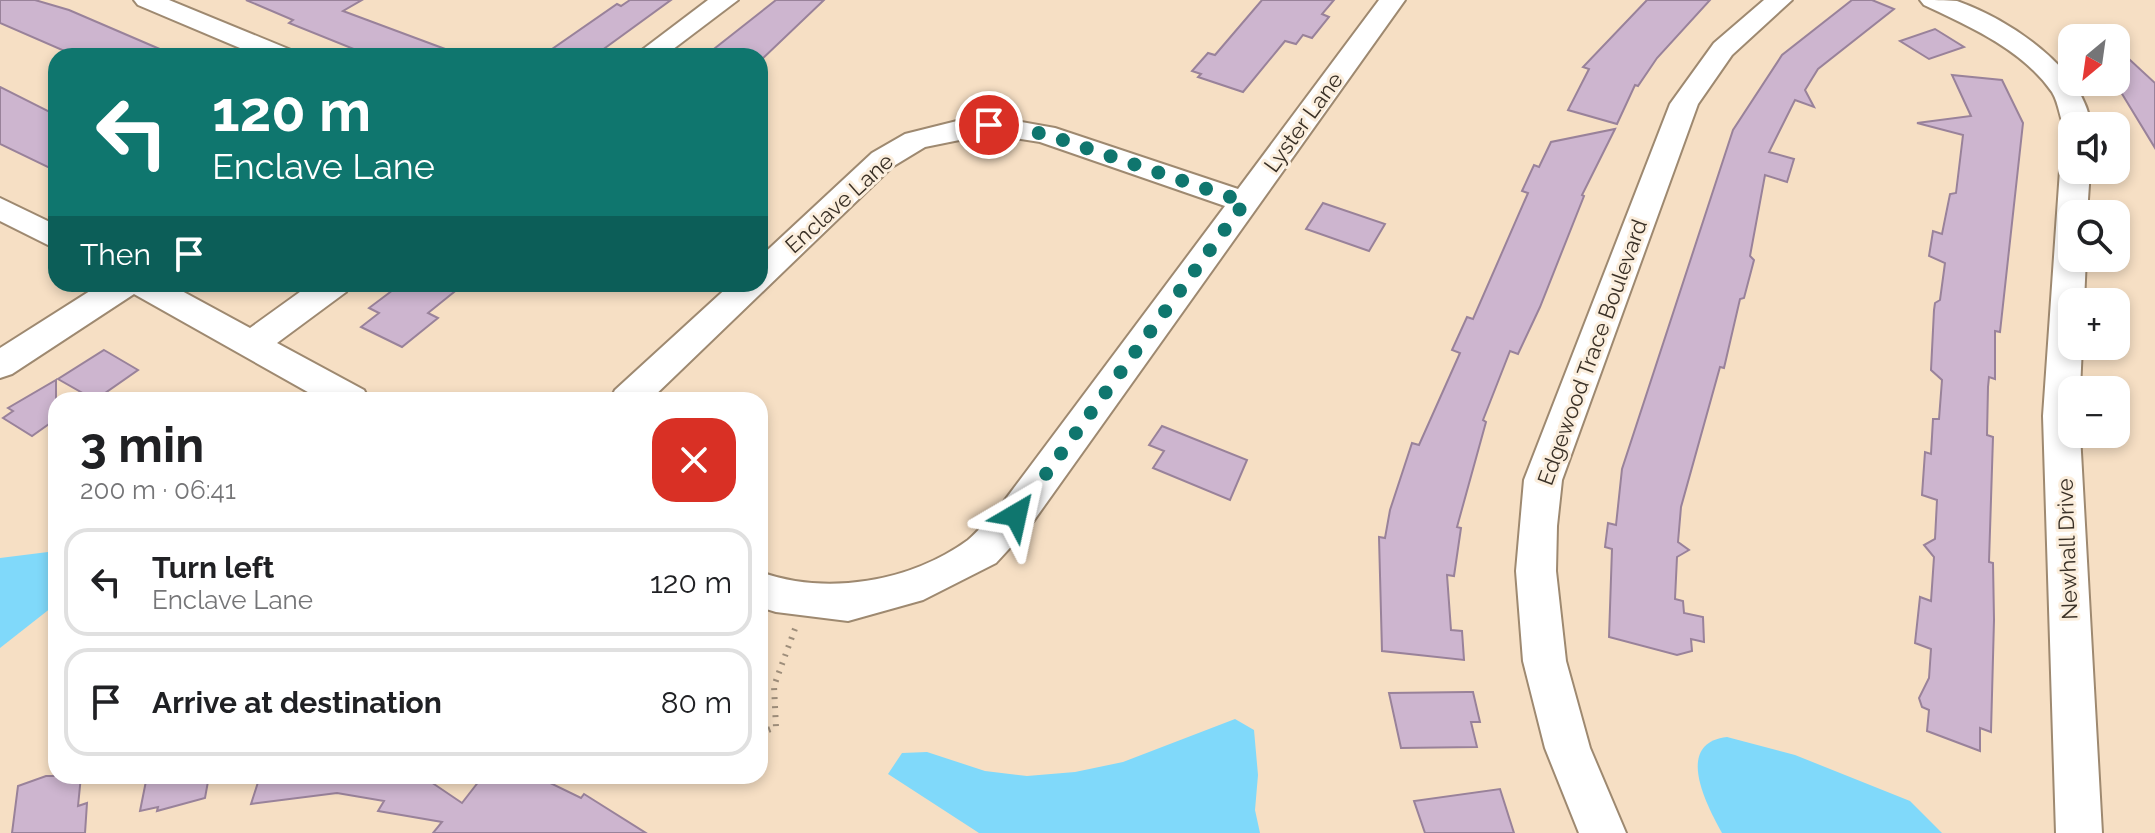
<!DOCTYPE html>
<meta charset="utf-8">
<style>
body{margin:0;font-family:Raleway,sans-serif;background:#f6f6f6;color:#202124;height:100vh;display:flex;flex-direction:column;font-size:30px;white-space:nowrap}
*{box-sizing:border-box;margin:0}
p{font-size:26px;color:#757577}
.icon{flex:none;width:44px;height:44px;fill:none;stroke:currentColor;stroke-width:2;stroke-linecap:round;stroke-linejoin:round}
.map{position:relative;flex:1;overflow:hidden}
.sheet{position:absolute;left:48px;top:392px;width:720px;height:392px;display:flex;flex-direction:column;background:#fff;border-radius:24px;box-shadow:0 4px 12px #0003}
.sheet>*{flex:none}
.banner{position:absolute;left:48px;top:48px;width:720px;height:244px;border-radius:24px;box-shadow:0 4px 12px #0003;background:#0f766e;color:#fff;overflow:hidden}
.needle{width:52px;rotate:209deg}
.controls{position:absolute;left:2058px;top:24px;display:grid;gap:16px}
.controls a{display:grid;place-items:center;width:72px;height:72px;border-radius:16px;background:#fff;box-shadow:0 4px 12px #0003;font-size:40px}
.pin{position:absolute;display:grid;place-items:center;width:68px;height:68px;color:#fff;margin:-34px;border:4px solid #fff;border-radius:50%;box-shadow:0 2px 8px #0007}
.me{position:absolute;width:88px;margin:-44px;rotate:36deg;stroke-linejoin:round;filter:drop-shadow(0 0 6px #0008)}
.turn{display:flex;align-items:center;gap:28px;height:168px;padding:0 32px;font-size:36px}
.turn .icon{width:104px;height:104px;stroke-width:2.5}
.turn b{display:block;font-size:56px;line-height:68px}
.then{display:flex;align-items:center;height:76px;padding:0 32px;background:#0003;gap:16px;font-size:30px}
.round{display:grid;place-items:center;flex:none;width:84px;height:84px;border-radius:24px;background:#f6f6f6}
.summary{display:flex;align-items:center;justify-content:space-between;height:136px;padding:0 32px}
h1{font-size:48px;font-weight:700;line-height:60px}
ul{padding:0;list-style:none}
li{display:flex;align-items:center;gap:24px;height:108px;margin:0 16px 12px;padding:0 16px;border:4px solid #e0e0e0;border-radius:24px}
li div{flex:1}
li b{display:block;font-size:30px}
li em{font-style:normal}
.map>svg:first-child{display:block}
.water{fill:#80d9fa}
.building{fill:#cdb5cf;stroke:#99829a;stroke-width:2}
.lines{fill:none;stroke-linecap:round;stroke-linejoin:round}
.minor-casing{stroke:#9e8970;stroke-width:4}
.path{stroke:#9e8e7b;stroke-width:6;stroke-dasharray:2 7;stroke-linecap:butt}
.minor{fill:#fff;fill-rule:evenodd}
.route{stroke:#0f766e;stroke-width:14;stroke-dasharray:0 25.2}
.labels{text-anchor:middle;dominant-baseline:central;stroke-width:6;stroke-linejoin:round;paint-order:stroke}
.street-label{font-size:22px;fill:#393026;stroke:#fbeedd}
</style>
<div class="map">
<svg width="2155" height="833" viewBox="0 0 2155 833">
<rect width="100%" height="100%" fill="#f6dfc4"/>
<g class="water">
<path d="M56,551V604L0,648V558Z"/>
<path d="M1235,719L1254,730L1258,775L1255,810L1260,833H979L888,774L902,753L927,752L985,771L1027,776L1075,772L1123,762Z"/>
<path d="M1727,737L1795,755L1910,801L1942,833H1722C1706,804 1674,743 1727,737Z"/>
</g>
<g class="building">
<path d="M0,0H35L69,10L176,56H76L0,23Z"/>
<path d="M246,0H362L343,11L464,56H371L289,23L293,20Z"/>
<path d="M630,0H671L594,56H542L617,4L621,6Z"/>
<path d="M776,0H824L761,60L760,56H705Z"/>
<path d="M1262,0H1334L1322,14L1329,17L1312,38L1303,35L1296,44L1285,41L1243,92L1198,77L1201,74L1192,71L1208,53L1215,55Z"/>
<path d="M1647,0H1710L1657,58L1638,86L1635,85L1617,124L1568,110L1589,69L1583,67Z"/>
<path d="M1852,0H1872L1894,9L1818,69L1805,90L1814,107L1795,100L1769,152L1794,159L1787,182L1765,175L1750,256L1754,260L1744,298L1740,299L1724,368L1720,367L1681,507L1678,542L1689,550L1677,557L1675,599L1683,601L1684,613L1703,617L1704,642L1691,639L1692,651L1677,655L1609,637L1612,549L1605,547L1608,523L1616,525L1622,469L1733,130L1782,55Z"/>
<path d="M1935,29L1964,47L1929,59L1900,41Z"/>
<path d="M2116,47L2155,83V148L2116,84Z"/>
<path d="M1952,75L2002,80L2023,123L2000,332L1995,331V379L1989,377L1988,387L1987,435L1993,437L1989,562L1993,563L1994,620L1991,732L1980,728V751L1927,731L1929,710L1922,707L1919,698L1929,678L1931,649L1915,643L1920,597L1931,601L1934,557L1924,545L1935,539L1937,500L1922,495L1925,452L1931,454L1933,419H1939L1942,380L1931,370L1934,310L1935,303L1940,300L1945,263L1929,256L1933,231L1942,234L1950,194L1956,193L1963,135L1917,123L1971,116Z"/>
<path d="M0,87L56,115V171L0,144Z"/>
<path d="M1615,129L1582,195L1584,196L1540,307L1518,354L1510,351L1483,420L1486,422L1457,527L1461,528L1454,576L1447,575L1451,630L1462,631L1464,660L1382,651L1379,537L1385,538L1390,510L1412,443L1419,445L1460,353L1452,350L1467,317L1473,319L1528,193L1522,191L1534,165L1539,167L1551,142Z"/>
<path d="M1323,203L1385,224L1369,251L1306,229Z"/>
<path d="M401,284H464L428,313L438,318L402,347L361,327L379,313L369,308Z"/>
<path d="M104,350L138,370L95,400L58,379Z"/>
<path d="M56,380V419L32,436L3,418L13,411L8,408Z"/>
<path d="M1162,426L1247,460L1230,500L1153,468L1164,451L1149,445Z"/>
<path d="M1467,692H1473L1480,722H1471L1477,747L1401,748L1389,693Z"/>
<path d="M46,776H81L78,806L87,803L85,833H12L18,786Z"/>
<path d="M147,776H209L205,798L157,811L158,807L140,811Z"/>
<path d="M260,776H422L462,803L483,776H536L581,798L584,794L646,833H433L442,822L378,811L384,801L337,793L251,804Z"/>
<path d="M1500,789L1514,833H1425L1414,801Z"/>
</g>
<g class="lines">
<g class="minor-casing">
<g id="minor">
<path d="M134,0H169L291,50L295,56H259L138,5Z"/>
<path d="M708,0H738L664,56H634Z"/>
<path d="M1379,0H1405L1030,526L996,563L923,600L848,621L776,612L760,607V572C827,596 910,582 968,540C980,530 991,515 1002,504L1225,206L1040,142L989,134L925,147L892,167L650,400H610L615,390L731,284H760V257L872,153L905,134L965,119L989,116L1055,128L1238,189Z"/>
<path d="M1764,0H1792L1732,55L1698,104L1562,480L1557,526L1556,571L1566,661L1590,748L1626,833H1579L1545,748L1523,661L1516,571L1524,480L1670,104L1714,43Z"/>
<path d="M1920,0C1932,0 1946,0 1957,1C2009,19 2084,69 2091,126H2072V133L2067,132C2059,120 2060,105 2052,92C2023,50 1969,26 1924,5Z"/>
<path d="M2072,161V170H2090L2087,214H2072V258H2086L2084,302H2072V346H2082L2080,390H2072V434H2080L2102,833H2056L2043,416L2060,170L2064,163Z"/>
<path d="M0,198L56,225V249L0,221Z"/>
<path d="M101,284H169L250,328L311,284H350L346,292L277,343L364,390L369,400H322L134,294L12,374L0,378V348Z"/>
</g>
</g>
<path class="path" d="M760,733L776,727L774,686L796,626"/>
<use href="#minor" class="minor"/>
</g>
<g class="lines">
<path class="route" d="M989,125L1045,134L1245,202L1016,515"/>
</g>
<g class="labels">
<g class="street-label">
<text transform="translate(1303 122) rotate(-54)">Lyster Lane</text>
<text transform="translate(839 203) rotate(-42)">Enclave Lane</text>
<text transform="translate(1592 352) rotate(-70)">Edgewood Trace Boulevard</text>
<text transform="translate(2067 549) rotate(-92)">Newhall Drive</text>
</g>
</g>
</svg>
<div class="controls">
<a><svg class="needle" viewBox="-14 -14 28 28"><path d="M0-13l5 13h-10z" fill="#e53935"/><path d="M0 13l5-13h-10z" fill="#757577"/></svg></a>
<a><svg class="icon" aria-label="sound" viewBox="0 0 24 24"><path d="M4 9h4l5-4v14l-5-4H4zM17 9q2 3 0 6"/></svg></a>
<a><svg class="icon" aria-label="search" viewBox="0 0 24 24"><circle cx="10" cy="10" r="6"/><path d="M15 15l6 6"/></svg></a>
<a>+</a>
<a>−</a>
</div>
<div class="pin" style="left:989px;top:125px;background:#d93025"><svg class="icon" aria-label="arrive" viewBox="0 0 24 24"><path d="M6 21V4h12l-3 4 3 4H6"/></svg></div>
<svg class="me" style="left:1016px;top:515px" viewBox="-20 -20 40 40"><path d="M0-17L14 15 0 8-14 15z" fill="#0f766e" stroke="#fff" stroke-width="4"/></svg>
<div class="banner">
<div class="turn"><svg class="icon" aria-label="left" viewBox="0 0 24 24"><path d="M17 20v-9H6M10 6l-5 5 5 5"/></svg><div><b>120 m</b>Enclave Lane</div></div>
<div class="then">Then<svg class="icon" aria-label="arrive" viewBox="0 0 24 24"><path d="M6 21V4h12l-3 4 3 4H6"/></svg></div>
</div>
<section class="sheet">
<div class="summary"><div><h1>3 min</h1><p>200 m · 06:41</p></div><a class="round" style="background:#d93025;color:#fff"><svg class="icon" aria-label="close" viewBox="0 0 24 24"><path d="M6 6l12 12M18 6L6 18"/></svg></a></div>
<ul>
<li><svg class="icon" aria-label="left" viewBox="0 0 24 24"><path d="M17 20v-9H6M10 6l-5 5 5 5"/></svg><div><b>Turn left</b><p>Enclave Lane</p></div><em>120 m</em></li>
<li><svg class="icon" aria-label="arrive" viewBox="0 0 24 24"><path d="M6 21V4h12l-3 4 3 4H6"/></svg><div><b>Arrive at destination</b></div><em>80 m</em></li>
</ul>
</section>
</div>
